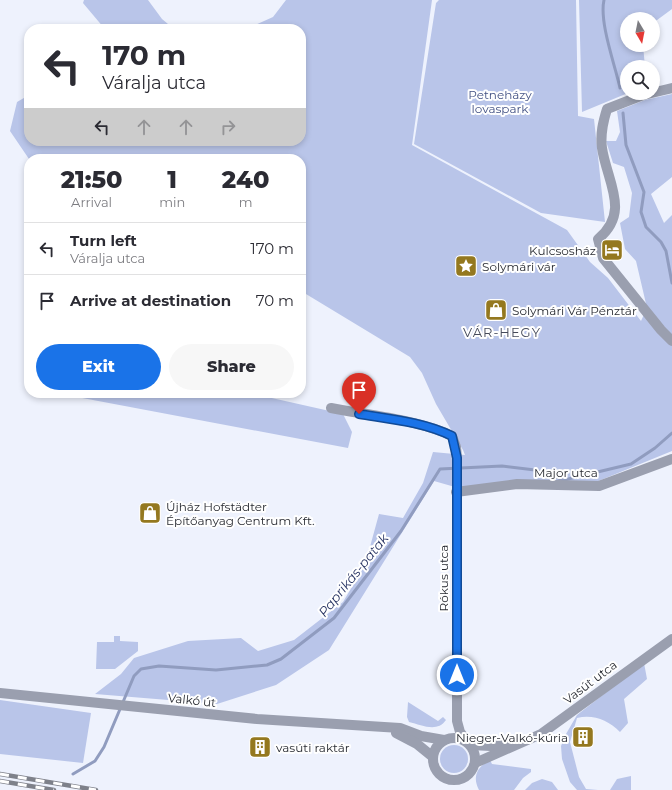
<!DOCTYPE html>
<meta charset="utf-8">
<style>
body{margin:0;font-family:Montserrat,sans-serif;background:#f7f7f7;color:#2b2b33;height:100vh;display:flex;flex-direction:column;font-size:15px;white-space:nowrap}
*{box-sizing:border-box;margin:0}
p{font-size:13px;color:#7c7c81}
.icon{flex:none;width:22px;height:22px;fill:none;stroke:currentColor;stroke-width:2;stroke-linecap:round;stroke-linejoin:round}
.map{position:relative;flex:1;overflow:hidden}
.drawer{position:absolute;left:24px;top:154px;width:282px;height:244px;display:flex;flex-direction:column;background:#fff;border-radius:16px;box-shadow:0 2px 6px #0003}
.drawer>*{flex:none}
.guide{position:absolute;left:24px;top:24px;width:282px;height:122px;border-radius:16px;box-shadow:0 2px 6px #0003;background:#fff;color:#2b2b33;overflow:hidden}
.needle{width:26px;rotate:170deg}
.controls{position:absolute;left:620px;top:12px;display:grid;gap:8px}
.controls a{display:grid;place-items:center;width:40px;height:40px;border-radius:50%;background:#fff;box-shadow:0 2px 6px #0003;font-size:20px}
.pin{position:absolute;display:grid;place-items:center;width:34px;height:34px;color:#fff;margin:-41px -17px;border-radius:50% 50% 50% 0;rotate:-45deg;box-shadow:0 0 4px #0007}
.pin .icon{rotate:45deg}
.me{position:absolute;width:44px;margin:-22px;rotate:0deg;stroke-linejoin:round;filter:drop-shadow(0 0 3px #0008)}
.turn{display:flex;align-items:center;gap:14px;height:84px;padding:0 12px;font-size:18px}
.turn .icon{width:52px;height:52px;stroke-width:2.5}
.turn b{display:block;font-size:28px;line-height:34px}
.lanes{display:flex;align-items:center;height:38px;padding:0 12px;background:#0003;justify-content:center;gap:20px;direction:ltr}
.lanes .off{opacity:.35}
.eta{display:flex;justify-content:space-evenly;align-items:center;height:68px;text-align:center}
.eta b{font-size:24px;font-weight:800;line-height:28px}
.action{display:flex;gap:8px;margin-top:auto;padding:8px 12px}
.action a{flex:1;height:46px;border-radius:24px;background:#1a73e8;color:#fff;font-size:16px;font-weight:800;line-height:46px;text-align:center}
.action a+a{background:#f7f7f7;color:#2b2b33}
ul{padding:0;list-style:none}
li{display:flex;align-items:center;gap:12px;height:52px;padding:0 12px;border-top:1px solid #e1e1e2}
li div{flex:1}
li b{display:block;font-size:15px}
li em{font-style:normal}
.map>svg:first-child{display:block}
.green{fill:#b9c5e9}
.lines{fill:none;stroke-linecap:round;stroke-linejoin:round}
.stream{stroke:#909cbf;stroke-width:3}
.minor{stroke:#9a9faf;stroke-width:10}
.rail-casing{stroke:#7e818a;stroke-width:4.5}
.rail{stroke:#fff;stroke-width:3;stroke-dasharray:9;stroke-linecap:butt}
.route-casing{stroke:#114b97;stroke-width:10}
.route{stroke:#1a73e8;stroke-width:7}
.labels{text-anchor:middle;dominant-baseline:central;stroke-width:4;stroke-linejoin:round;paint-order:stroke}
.park-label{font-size:12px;fill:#435284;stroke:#fff}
.poi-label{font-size:12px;fill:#282b32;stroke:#fff;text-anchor:start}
.street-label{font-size:12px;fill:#282b32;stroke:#fff}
.neighbourhood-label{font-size:13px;letter-spacing:1px;fill:#464b5b;stroke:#fff}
.water-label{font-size:13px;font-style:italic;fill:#273362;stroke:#fff}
</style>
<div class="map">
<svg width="672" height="790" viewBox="0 0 672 790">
<rect width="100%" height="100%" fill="#eef2fd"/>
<g class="green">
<path d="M84,0H148L162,19L174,29H103L104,28L83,3Z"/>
<path d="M286,0H432L412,145L567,230L590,262L608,278L641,321L647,308L636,261L625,249L620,223L629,217L632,193L624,167L613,163L606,141H616L620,132L617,111L645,100L672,94V177L651,194L664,223L672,215V451L596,482L462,489L434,481L329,650L276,685L217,704L95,694L121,674L134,658L188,641L241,638L258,651L294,640L343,602L365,565L379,514L403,518L423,483L433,452L465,455L463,450L436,404L422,373L410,357L301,291V159H29L10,131L17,102L29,95V141H301V29H246L273,17Z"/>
<path d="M439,0H576L578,116L594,119L605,222L541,213L414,144L436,3Z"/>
<path d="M579,0H672V9L653,23V19H627V45H643L645,67H627L628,93L582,112Z"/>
<path d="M77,393H250L343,414L352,432L348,448L77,397Z"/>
<path d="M114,636H120V641L138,642V651L115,669H96L97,642H114Z"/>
<path d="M644,663L647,679L624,699L628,723L620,732C608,720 593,714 577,718L570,742L579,777L586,789L598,790H577L570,782L562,759L561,746L566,734L577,715Z"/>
<path d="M0,700L91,713L83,763L0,754Z"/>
<path d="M408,702L438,721L443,717L446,720C437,733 422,725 409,722L407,717Z"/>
<circle cx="454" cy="759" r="14"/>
<path d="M490,760L492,764L531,769V772L523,778L514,790H479C472,777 477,767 490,760Z"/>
<path d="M631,776V790H610L617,779Z"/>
<path d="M542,779L552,782L558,790H525L532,783Z"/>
</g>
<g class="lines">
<g class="stream">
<path d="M604,0C599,22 615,65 620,88"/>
<path d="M623,113L626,145L644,192L641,212L646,227L661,242L666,251L672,283"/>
<path d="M73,774L95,761L104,747L134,676L141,669L159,666L216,670L267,665L281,659L334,618L401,531L440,469L502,466L535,470L564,480L631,464L655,448L672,433"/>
</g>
<g class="minor">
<path d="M672,88L643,95L607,109C603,122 600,134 602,148C607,182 631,212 598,239L603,258L661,330L672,341"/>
<path d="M331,408C366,415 421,420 452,436L456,447L457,458V721L460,732L466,740"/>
<path d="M456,492L517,484L599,486L672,459"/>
<path d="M0,693L257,719L400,728L421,736L444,740"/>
<path d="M396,733L417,744L433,757"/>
<circle cx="454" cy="759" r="21"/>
<path d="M471,745L491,746L511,744"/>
<path d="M475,763L541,734L672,639"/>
</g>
<g class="rail-casing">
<g id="rail">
<path d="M0,774L96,790"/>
<path d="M0,781L54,790"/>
</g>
</g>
<use href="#rail" class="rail"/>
</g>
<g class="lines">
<g class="route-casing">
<path id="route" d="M359,414C390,419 424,422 452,436L457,458V675"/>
</g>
<use href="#route" class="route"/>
</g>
<defs>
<g id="hotel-square" transform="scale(1.15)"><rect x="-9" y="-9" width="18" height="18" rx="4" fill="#94781f" stroke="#fff"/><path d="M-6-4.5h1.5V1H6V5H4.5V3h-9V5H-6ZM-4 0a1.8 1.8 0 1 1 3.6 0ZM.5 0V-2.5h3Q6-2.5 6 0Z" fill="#fff"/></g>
<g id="sight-square" transform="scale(1.15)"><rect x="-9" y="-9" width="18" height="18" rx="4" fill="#94781f" stroke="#fff"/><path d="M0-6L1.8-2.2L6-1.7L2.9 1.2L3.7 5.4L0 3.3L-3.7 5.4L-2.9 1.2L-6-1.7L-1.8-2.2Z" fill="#fff"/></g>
<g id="shop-square" transform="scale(1.15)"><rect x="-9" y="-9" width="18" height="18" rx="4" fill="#94781f" stroke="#fff"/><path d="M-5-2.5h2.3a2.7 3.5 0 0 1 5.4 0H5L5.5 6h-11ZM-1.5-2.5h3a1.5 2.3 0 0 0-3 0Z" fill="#fff"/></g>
<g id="building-square" transform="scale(1.15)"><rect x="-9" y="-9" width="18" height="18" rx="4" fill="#94781f" stroke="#fff"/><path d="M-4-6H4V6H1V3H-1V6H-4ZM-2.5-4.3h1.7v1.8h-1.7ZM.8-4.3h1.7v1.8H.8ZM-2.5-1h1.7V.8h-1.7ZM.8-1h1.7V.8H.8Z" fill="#fff"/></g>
</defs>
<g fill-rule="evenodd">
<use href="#hotel-square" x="612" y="250"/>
<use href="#sight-square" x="466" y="266"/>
<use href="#shop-square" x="496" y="310"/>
<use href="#shop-square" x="150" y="513"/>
<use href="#building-square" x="583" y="737"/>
<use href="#building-square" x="260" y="747"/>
</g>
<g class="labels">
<g class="park-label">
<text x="500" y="94">Petneházy<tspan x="500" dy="14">lovaspark</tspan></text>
</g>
<g class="poi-label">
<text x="596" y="250" text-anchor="end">Kulcsosház</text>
<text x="482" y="266">Solymári vár</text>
<text x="512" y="310">Solymári Vár Pénztár</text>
<text x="166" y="506">Újház Hofstädter<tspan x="166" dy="14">Építőanyag Centrum Kft.</tspan></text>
<text x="568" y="737" text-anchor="end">Nieger-Valkó-kúria</text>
<text x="276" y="747">vasúti raktár</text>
</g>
<g class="street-label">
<text x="566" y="472">Major utca</text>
<text transform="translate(443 578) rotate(-90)">Rókus utca</text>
<text transform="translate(590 682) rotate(-37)">Vasút utca</text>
<text transform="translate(192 700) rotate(6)">Valkó út</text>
</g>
<g class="neighbourhood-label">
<text x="502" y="332">VÁR-HEGY</text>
</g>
<g class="water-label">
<text transform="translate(353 575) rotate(-51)">Paprikás-patak</text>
</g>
</g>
</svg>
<div class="controls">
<a><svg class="needle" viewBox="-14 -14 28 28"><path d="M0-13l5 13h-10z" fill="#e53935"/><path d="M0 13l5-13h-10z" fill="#7c7c81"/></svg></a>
<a><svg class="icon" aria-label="search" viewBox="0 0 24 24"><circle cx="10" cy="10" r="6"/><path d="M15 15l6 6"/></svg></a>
</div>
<div class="pin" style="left:359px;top:414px;background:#d93025"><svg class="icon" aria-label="arrive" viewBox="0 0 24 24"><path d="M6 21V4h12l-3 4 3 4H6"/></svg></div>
<svg class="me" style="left:457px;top:675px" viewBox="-20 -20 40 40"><circle r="17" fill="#1a73e8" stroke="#fff" stroke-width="3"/><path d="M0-11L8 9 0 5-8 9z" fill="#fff"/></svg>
<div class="guide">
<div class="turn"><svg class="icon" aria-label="left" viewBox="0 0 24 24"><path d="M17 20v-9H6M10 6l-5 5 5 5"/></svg><div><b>170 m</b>Váralja utca</div></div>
<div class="lanes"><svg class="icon" aria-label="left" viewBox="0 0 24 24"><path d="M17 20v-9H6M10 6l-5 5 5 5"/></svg><svg class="icon off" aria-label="ahead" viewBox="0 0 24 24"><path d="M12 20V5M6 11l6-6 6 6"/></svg><svg class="icon off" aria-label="ahead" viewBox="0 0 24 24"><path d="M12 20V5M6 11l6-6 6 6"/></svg><svg class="icon off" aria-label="right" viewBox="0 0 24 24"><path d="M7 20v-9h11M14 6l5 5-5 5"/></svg></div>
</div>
<section class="drawer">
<div class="eta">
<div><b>21:50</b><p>Arrival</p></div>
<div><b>1</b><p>min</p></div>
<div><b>240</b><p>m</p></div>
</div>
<ul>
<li><svg class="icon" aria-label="left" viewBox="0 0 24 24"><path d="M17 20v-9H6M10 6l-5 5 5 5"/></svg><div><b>Turn left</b><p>Váralja utca</p></div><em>170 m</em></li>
<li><svg class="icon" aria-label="arrive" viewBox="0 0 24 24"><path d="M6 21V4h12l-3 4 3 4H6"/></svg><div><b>Arrive at destination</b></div><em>70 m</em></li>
</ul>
<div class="action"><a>Exit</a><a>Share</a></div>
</section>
</div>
